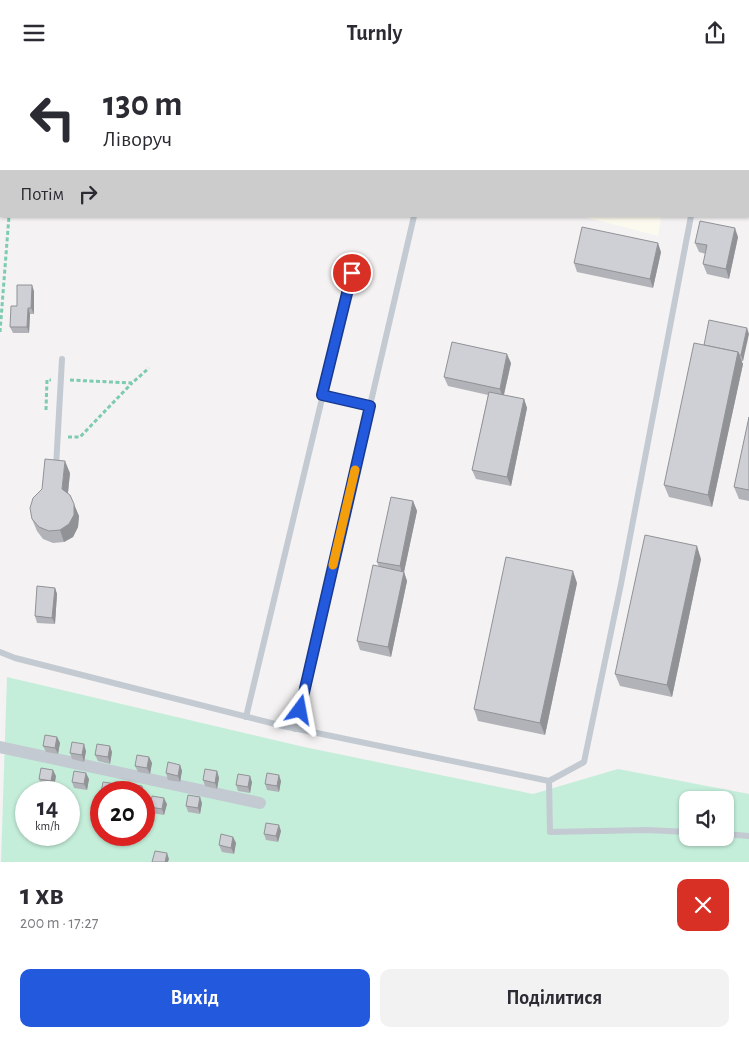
<!DOCTYPE html>
<html lang="uk">
<meta charset="utf-8">
<style>
body{margin:0;font-family:"Alegreya Sans",sans-serif;background:#f2f2f3;color:#2b2b33;height:100vh;display:flex;flex-direction:column;font-size:19px;white-space:nowrap}
*{box-sizing:border-box;margin:0}
p{font-size:16px;color:#7c7c81}
.icon{flex:none;width:28px;height:28px;fill:none;stroke:currentColor;stroke-width:2;stroke-linecap:round;stroke-linejoin:round}
.map{position:relative;height:797px;overflow:hidden}
.side{display:flex;flex-direction:column;background:#fff;flex:1}
.side>*{flex:none}
.top-card{position:absolute;left:0px;top:0px;width:750px;height:152px;box-shadow:0 1px 4px #0004;background:#fff;color:#2b2b33;overflow:hidden}
.tools{position:absolute;left:679px;top:726px;display:grid;gap:10px}
.tools a{display:grid;place-items:center;width:55px;height:55px;border-radius:10px;background:#fff;box-shadow:0 1px 4px #0004;font-size:25px}
.speed{position:absolute;left:15px;top:716px;display:flex;gap:10px;font-size:25px;font-weight:700;text-align:center}
.speed>*{display:grid;place-content:center;width:65px;height:65px;border-radius:50%;background:#fff;box-shadow:0 1px 4px #0004;line-height:1}
.speed small{font-size:12px;font-weight:400}
.speed .limit{border:8px solid #d22;background:#fff;color:#111}
.pin{position:absolute;display:grid;place-items:center;width:42px;height:42px;color:#fff;margin:-21px;border:2px solid #fff;border-radius:50%;box-shadow:0 1px 5px #0007}
.me{position:absolute;width:55px;margin:-28px;rotate:13deg;stroke-linejoin:round;filter:drop-shadow(0 0 4px #0008)}
.turn{display:flex;align-items:center;gap:18px;height:105px;padding:0 20px;font-size:22px}
.turn .icon{width:65px;height:65px;stroke-width:2.5}
.turn b{display:block;font-size:35px;line-height:42px}
.then{display:flex;align-items:center;height:48px;padding:0 20px;background:#0003;gap:10px;font-size:19px}
.round{display:grid;place-items:center;flex:none;width:52px;height:52px;border-radius:10px;background:#f2f2f3}
.headline{display:flex;align-items:center;justify-content:space-between;height:85px;padding:0 20px}
h1{font-size:30px;font-weight:700;line-height:38px}
.button{display:flex;gap:10px;margin-top:auto;padding:10px 20px}
.button a{flex:1;height:58px;border-radius:10px;background:#2359dd;color:#fff;font-size:20px;font-weight:700;line-height:58px;text-align:center}
.button a+a{background:#f2f2f3;color:#2b2b33}
header{display:flex;justify-content:space-between;align-items:center;height:65px;padding:0 20px;background:#fff;font-size:22px;font-weight:700}
.map>svg:first-child{display:block}
.commercial{fill:#fcfaee}
.green{fill:#c4eeda;fill-rule:evenodd}
.lines{fill:none;stroke-linecap:round;stroke-linejoin:round}
.path{stroke:#7dcbb0;stroke-width:3;stroke-dasharray:4 2.5;stroke-linecap:butt}
.service{stroke:#c3cad2;stroke-width:6}
.minor{stroke:#c3cad2;stroke-width:12}
.wall{fill:#b2b3b8}
.shaded-wall{fill:#919296}
.building{fill:#cfd0d6;stroke:#919296}
.route-casing{stroke:#173a90;stroke-width:12}
.route{stroke:#2359dd;stroke-width:9}
.slow{stroke:#f59e0b;stroke-width:9}
</style>
<header><svg class="icon" aria-label="menu" viewBox="0 0 24 24"><path d="M4 6h16M4 12h16M4 18h16"/></svg>Turnly<svg class="icon" aria-label="share" viewBox="0 0 24 24"><path d="M12 15V3M7 8l5-5 5 5M5 13v7h14v-7"/></svg></header>
<div class="map">
<svg width="749" height="797" viewBox="0 0 749 797">
<rect width="100%" height="100%" fill="#f4f2f2"/>
<g class="commercial">
<path d="M482,0H684L482,1Z"/>
<path d="M581,151H661L658,171Z"/>
</g>
<path class="green" d="M7,612L304,682L533,729L618,704L749,729V797H1ZM26,728H69V770H26ZM101,728H144V770H101ZM688,735H725V772H688Z"/>
<g class="lines">
<g class="path">
<path d="M31,1V0"/>
<path d="M0,267L9,151"/>
<path d="M70,315L132,318L149,303"/>
<path d="M46,345L47,315H51"/>
<path d="M68,372H80L132,318"/>
</g>
<g class="service">
<path d="M744,1V0"/>
<path d="M322,330L370,341"/>
<path d="M56,402L62,294"/>
<path d="M0,587L15,593L283,661L549,716L584,697L621,519L691,151"/>
<path d="M246,652L352,208"/>
<path d="M295,664L414,151"/>
<path d="M549,716L550,767L647,765L688,767"/>
<path d="M725,769L749,771"/>
</g>
<path class="minor" d="M0,682L260,738"/>
</g>
<g class="wall">
<path d="M738,172L729,214L707,209L703,199L706,189L699,187L695,178Z"/>
<path d="M661,187L653,223L577,207L574,198Z"/>
<path d="M34,226V249H30L29,268H13L10,262L17,241Z"/>
<path d="M747,263L743,296H741L743,299L712,442L669,432L664,420Z"/>
<path d="M511,298L504,330L524,334L527,343L511,421L476,414L472,405L488,330L448,321L444,312Z"/>
<path d="M749,352V436L739,434L734,422Z"/>
<path d="M70,408L68,428L79,451L78,462L73,472L64,477L53,478L43,474L37,466L32,454Z"/>
<path d="M413,436L417,446L404,507L407,516L391,592L360,585L357,576L379,502L377,497Z"/>
<path d="M701,494L672,632L620,621L615,609Z"/>
<path d="M577,518L545,670L478,656L474,644Z"/>
<path d="M55,523L57,529L55,559L37,558L35,551Z"/>
<path d="M57,672L60,678L58,689L46,687L43,681Z"/>
<path d="M86,686L84,697L72,694L70,688Z"/>
<path d="M112,687L110,699L98,696L95,690Z"/>
<path d="M149,692L152,698L150,709L138,707L135,701Z"/>
<path d="M180,700L182,706L180,717L168,715L166,708Z"/>
<path d="M217,706L219,713L217,724L205,721L203,715Z"/>
<path d="M56,711L54,722L41,720L39,714Z"/>
<path d="M89,714L87,725L74,723L72,717Z"/>
<path d="M281,716L279,727L267,725L265,719Z"/>
<path d="M252,717L250,728L238,726L236,720Z"/>
<path d="M202,738L200,749L188,747L186,741Z"/>
<path d="M167,739L164,750L152,748L150,742Z"/>
<path d="M281,766L278,777L266,775L264,769Z"/>
<path d="M233,772L236,778L234,789L222,787L219,780Z"/>
</g>
<g class="shaded-wall">
<path d="M735,163L738,172L729,214L726,204Z"/>
<path d="M658,178L661,187L653,223L650,214Z"/>
<path d="M32,220L34,226V249L31,243Z"/>
<path d="M28,243L30,249L29,268L27,262Z"/>
<path d="M747,263L749,269L743,296L741,290Z"/>
<path d="M738,287L743,299L712,442L708,430Z"/>
<path d="M507,289L511,298L503,333L500,324Z"/>
<path d="M524,334L527,343L511,421L507,412Z"/>
<path d="M65,396L70,408L67,436L62,424Z"/>
<path d="M413,436L417,446L404,507L407,516L391,592L388,582L403,511L400,501Z"/>
<path d="M74,439L79,451L78,462L73,472L64,477L60,465Z"/>
<path d="M697,481L701,494L672,632L667,620Z"/>
<path d="M573,506L577,518L545,670L540,658Z"/>
<path d="M55,523L57,529L55,559L52,553Z"/>
<path d="M57,672L60,678L58,689L55,683Z"/>
<path d="M84,679L86,686L84,697L82,690Z"/>
<path d="M110,681L112,687L110,699L108,692Z"/>
<path d="M149,692L152,698L150,709L147,703Z"/>
<path d="M180,700L182,706L180,717L178,711Z"/>
<path d="M53,705L56,711L54,722L51,716Z"/>
<path d="M217,706L219,713L217,724L215,718Z"/>
<path d="M86,708L89,714L87,725L84,719Z"/>
<path d="M279,710L281,716L279,727L277,721Z"/>
<path d="M250,711L252,717L250,728L248,722Z"/>
<path d="M116,719L118,725V728H114Z"/>
<path d="M142,721L145,727L144,731V728H141Z"/>
<path d="M200,732L202,738L200,749L198,743Z"/>
<path d="M164,733L167,739L164,750L162,744Z"/>
<path d="M279,760L281,766L278,777L276,771Z"/>
<path d="M233,772L236,778L234,789L231,783Z"/>
<path d="M167,788L169,794L168,797H165Z"/>
</g>
<g class="building">
<path d="M700,156L735,163L726,204L703,199L707,180L695,178Z"/>
<path d="M582,162L658,178L650,214L574,198Z"/>
<path d="M17,220H32L31,243H28L27,262H10L11,241H17Z"/>
<path d="M709,255L747,263L741,290H739L738,287L704,280Z"/>
<path d="M452,277L507,289L500,324L444,312Z"/>
<path d="M694,278L738,287L708,430L664,420Z"/>
<path d="M489,327L524,334L507,412L472,405Z"/>
<path d="M749,352V425L734,422Z"/>
<path d="M45,394L65,396L62,424L70,430L74,439V450L69,459L60,465L49,466L39,462L32,454L30,443L33,433L42,424Z"/>
<path d="M391,432L413,436L400,501L377,497Z"/>
<path d="M645,470L697,481L667,620L615,609Z"/>
<path d="M506,492L573,506L540,658L474,644Z"/>
<path d="M373,500L404,507L388,582L357,576Z"/>
<path d="M37,521L55,523L52,553L35,551Z"/>
<path d="M45,670L57,672L55,683L43,681Z"/>
<path d="M72,677L84,679L82,690L70,688Z"/>
<path d="M97,679L110,681L108,692L95,690Z"/>
<path d="M137,690L149,692L147,703L135,701Z"/>
<path d="M168,697L180,700L178,711L166,708Z"/>
<path d="M41,703L53,705L51,716L39,714Z"/>
<path d="M205,704L217,706L215,718L203,715Z"/>
<path d="M74,706L86,708L84,719L72,717Z"/>
<path d="M267,708L279,710L277,721L265,719Z"/>
<path d="M238,709L250,711L248,722L236,720Z"/>
<path d="M103,717L116,719L114,728H101Z"/>
<path d="M130,719L142,721L141,728H129Z"/>
<path d="M188,730L200,732L198,743L186,741Z"/>
<path d="M152,731L164,733L162,744L150,742Z"/>
<path d="M266,758L279,760L276,771L264,769Z"/>
<path d="M221,769L233,772L231,783L219,780Z"/>
<path d="M155,786L167,788L165,797H152Z"/>
</g>
<g class="lines">
<g class="route-casing">
<path id="route" d="M300,645L370,341L322,330L352,208"/>
</g>
<use href="#route" class="route"/>
<path class="slow" d="M333,500L355,405"/>
</g>
</svg>
<div class="tools">
<a><svg class="icon" aria-label="sound" viewBox="0 0 24 24"><path d="M4 9h4l5-4v14l-5-4H4zM17 9q2 3 0 6"/></svg></a>
</div>
<div class="speed"><div>14<small>km/h</small></div><div class="limit">20</div></div>
<div class="pin" style="left:352px;top:208px;background:#d93025"><svg class="icon" aria-label="arrive" viewBox="0 0 24 24"><path d="M6 21V4h12l-3 4 3 4H6"/></svg></div>
<svg class="me" style="left:300px;top:645px" viewBox="-20 -20 40 40"><path d="M0-17L14 15 0 8-14 15z" fill="#2359dd" stroke="#fff" stroke-width="4"/></svg>
<div class="top-card">
<div class="turn"><svg class="icon" aria-label="left" viewBox="0 0 24 24"><path d="M17 20v-9H6M10 6l-5 5 5 5"/></svg><div><b>130 m</b>Ліворуч</div></div>
<div class="then">Потім<svg class="icon" aria-label="right" viewBox="0 0 24 24"><path d="M7 20v-9h11M14 6l5 5-5 5"/></svg></div>
</div>
</div>
<section class="side">
<div class="headline"><div><h1>1 хв</h1><p>200 m · 17:27</p></div><a class="round" style="background:#d93025;color:#fff"><svg class="icon" aria-label="close" viewBox="0 0 24 24"><path d="M6 6l12 12M18 6L6 18"/></svg></a></div>
<div class="button"><a>Вихід</a><a>Поділитися</a></div>
</section>
